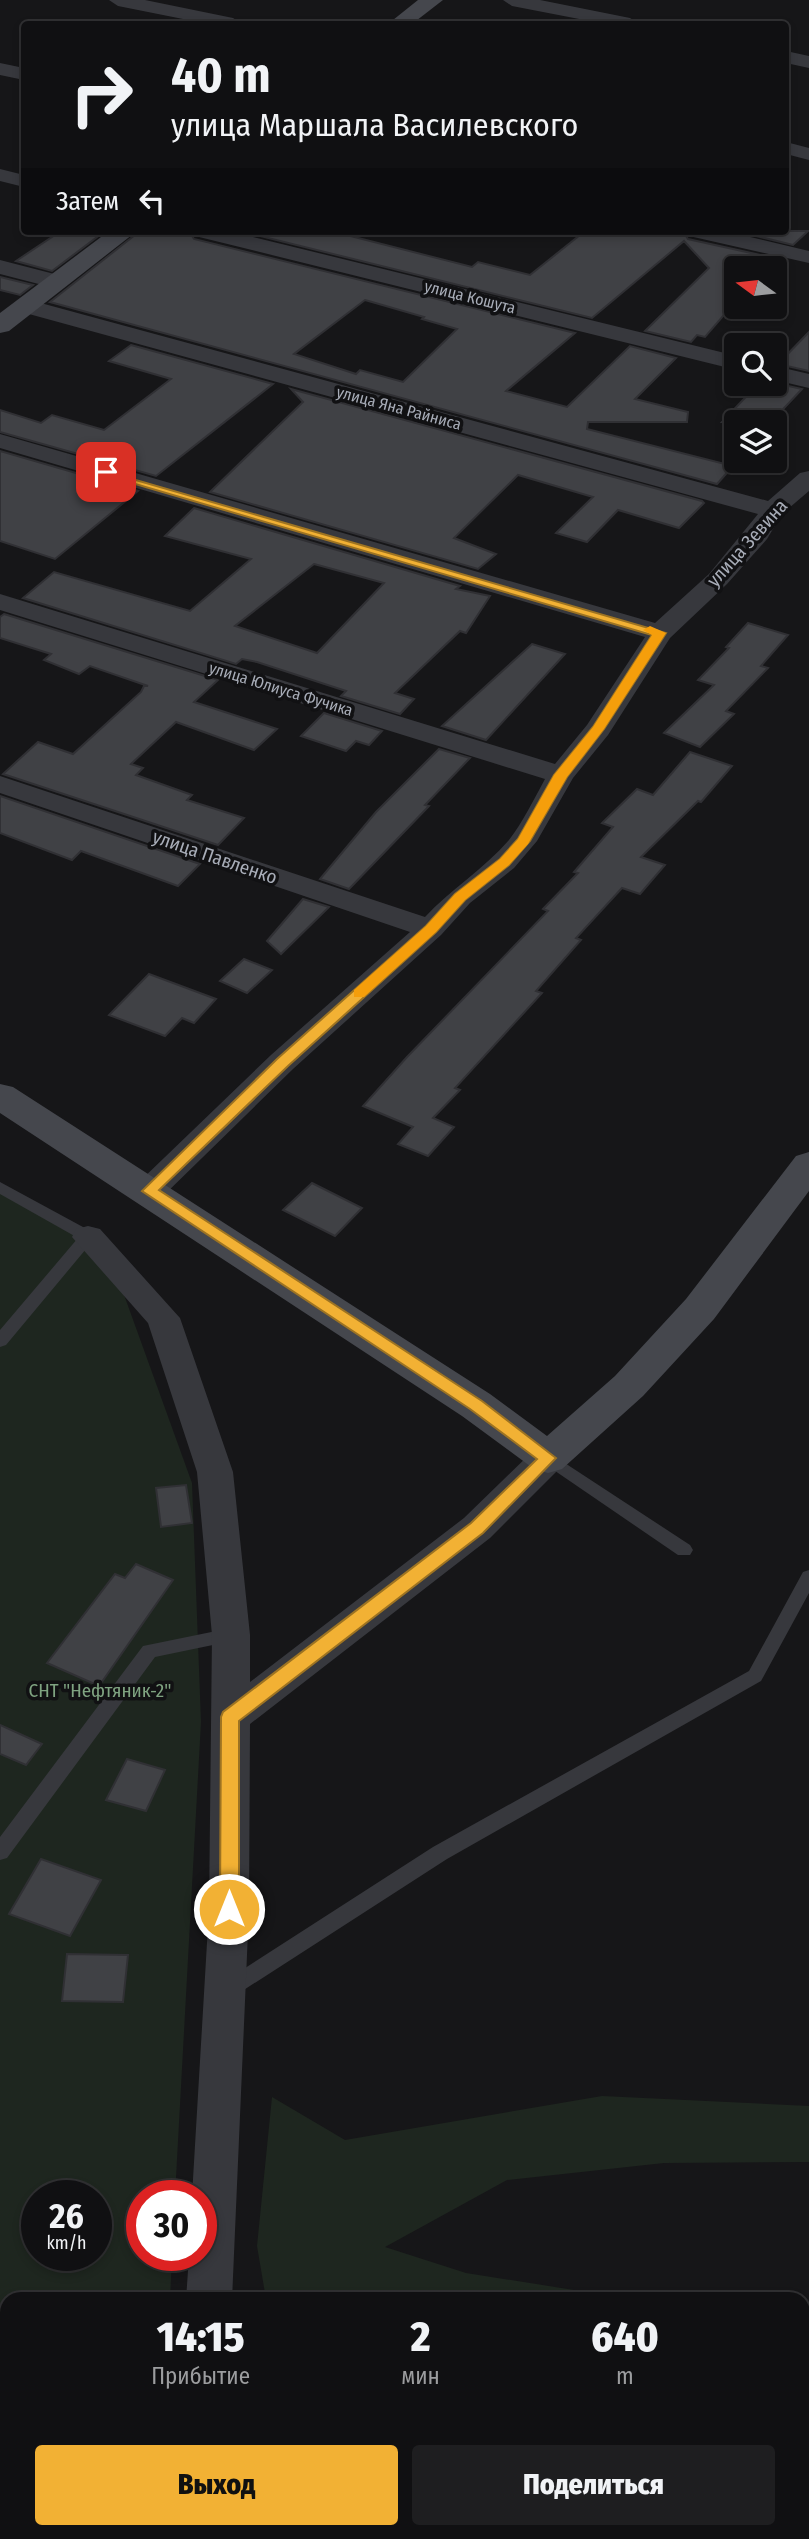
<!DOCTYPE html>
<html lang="ru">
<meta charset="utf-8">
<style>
body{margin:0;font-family:"Fira Sans Condensed",sans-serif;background:#1e1e20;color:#f1f3f6;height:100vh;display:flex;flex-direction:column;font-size:26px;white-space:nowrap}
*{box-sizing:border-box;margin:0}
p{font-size:23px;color:#9c9d9f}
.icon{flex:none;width:38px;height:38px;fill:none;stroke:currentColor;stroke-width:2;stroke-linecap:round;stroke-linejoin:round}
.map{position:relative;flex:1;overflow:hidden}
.details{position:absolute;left:0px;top:2292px;width:810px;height:247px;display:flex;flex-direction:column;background:#101012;border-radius:21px 21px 0 0;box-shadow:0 4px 10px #0003,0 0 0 2px #303032}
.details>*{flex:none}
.banner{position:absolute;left:21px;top:21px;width:768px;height:214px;border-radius:7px;box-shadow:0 4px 10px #0003,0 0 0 2px #303032;background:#101012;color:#f1f3f6;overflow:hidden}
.needle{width:46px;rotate:285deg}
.controls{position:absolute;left:724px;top:256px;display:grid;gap:14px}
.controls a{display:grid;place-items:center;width:63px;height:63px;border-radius:7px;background:#101012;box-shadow:0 4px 10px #0003,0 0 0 2px #303032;font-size:35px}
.speed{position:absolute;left:21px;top:2180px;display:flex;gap:14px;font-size:35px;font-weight:700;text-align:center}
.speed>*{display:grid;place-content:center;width:91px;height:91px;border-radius:50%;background:#101012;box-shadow:0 4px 10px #0003,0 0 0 2px #303032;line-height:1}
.speed small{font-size:18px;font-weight:400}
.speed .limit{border:10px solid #d22;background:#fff;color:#111}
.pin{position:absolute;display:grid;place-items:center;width:60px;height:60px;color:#fff;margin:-30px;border-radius:14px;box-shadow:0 4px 10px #0006}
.me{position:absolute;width:77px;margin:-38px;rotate:0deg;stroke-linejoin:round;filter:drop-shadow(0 0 5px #0008)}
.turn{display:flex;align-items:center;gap:24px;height:147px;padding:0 35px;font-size:32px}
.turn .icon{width:91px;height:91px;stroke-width:2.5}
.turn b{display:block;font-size:49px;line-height:60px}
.then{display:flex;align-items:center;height:66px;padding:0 35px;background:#0003;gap:14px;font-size:26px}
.eta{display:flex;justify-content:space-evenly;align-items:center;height:119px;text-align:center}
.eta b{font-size:42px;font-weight:800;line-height:49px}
.button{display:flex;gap:14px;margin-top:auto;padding:14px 35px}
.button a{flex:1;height:80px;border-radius:7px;background:#f2b134;color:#111;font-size:28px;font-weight:800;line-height:80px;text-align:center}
.button a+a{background:#1e1e20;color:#f1f3f6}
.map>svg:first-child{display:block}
.green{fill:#1e261f;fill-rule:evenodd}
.building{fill:#404145;stroke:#303034;stroke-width:2;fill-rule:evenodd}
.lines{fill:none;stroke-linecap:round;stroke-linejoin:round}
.lane{fill:#37383d;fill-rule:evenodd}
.street{fill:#37383d;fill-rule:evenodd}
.secondary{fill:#45474d;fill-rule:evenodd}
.route{fill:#f2b134;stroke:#9d7322;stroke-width:2}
.slow{fill:#f59e0b}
.labels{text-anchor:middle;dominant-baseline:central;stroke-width:7;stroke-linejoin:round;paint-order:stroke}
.far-street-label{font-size:16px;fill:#a8adb8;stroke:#111113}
.street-label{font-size:19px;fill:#a8adb8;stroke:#111113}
.park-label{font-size:19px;fill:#7fa381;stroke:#111113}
</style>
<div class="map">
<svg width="809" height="2539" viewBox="0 0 809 2539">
<rect width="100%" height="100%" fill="#161618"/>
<g class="green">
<path d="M0,1189L110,1256L192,1483L201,1722L175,2196H142V2256H172L170,2299L7,2300V2532H157V2539H0ZM37,2196H96V2256H37Z"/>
<path d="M602,2096L809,2106V2162L664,2163L507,2180L385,2247L466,2273L574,2290L577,2299H266L257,2246L272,2097L345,2140Z"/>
</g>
<g class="building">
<path d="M61,231H105L52,271L16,261Z"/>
<path d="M140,231H189L194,239L575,333L506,391L567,407L630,346L676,358L635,399L688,412L687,422H588L587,429L733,466L717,484L50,302ZM365,300L424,317L422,319L457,329L403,382L360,370L356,374L294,354Z"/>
<path d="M240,231H331L472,267L478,262L530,275L585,231H683L688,239L778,259L768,268H737V300L705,337L697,335L691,342L645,331L709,268L684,241L592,318Z"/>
<path d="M736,231H808L793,245Z"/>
<path d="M0,277L33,285L20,295L0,290Z"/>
<path d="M809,332V371L778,364Z"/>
<path d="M131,345L273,384L156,476L0,432V410L41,423L52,415L104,430L171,379L109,361Z"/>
<path d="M759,383H775L802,389L771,422H722Z"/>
<path d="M291,389L702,501L704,503L679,528L618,510L587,542L556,533L593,497L518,475L454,538L496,554L478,569L210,492L303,402Z"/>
<path d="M0,451L138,491L55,559L0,541Z"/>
<path d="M194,508L460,586L456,589L490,596L466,633L460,631L395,693L414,699L400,714L341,696L346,691L257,662L242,659L236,664L23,598L54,572L190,611L251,559L165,536ZM314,564L384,583L317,653L235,626Z"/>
<path d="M4,614L218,680L194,702L277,729L254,750L176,722L131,764L143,768L136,775L192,795L187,800L244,818L218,845L3,774L38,742L73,754L141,692L144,686H148L90,666L79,674L44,660L51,654L0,638V617Z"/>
<path d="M748,623L788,635L761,666L768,668L726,711L734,714L700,747L664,733L714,685L698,680L729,648L726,647Z"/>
<path d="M532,644L565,654L486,740L442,726Z"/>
<path d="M324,713L382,731L369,745L356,741L346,751L301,736Z"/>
<path d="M439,749L470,758L425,805L429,806L349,889L320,879L376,812Z"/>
<path d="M690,752L732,766L701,802L698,801L641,857L665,865L640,894L622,888L576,938L581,940L536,991L542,993L455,1088L460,1090L433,1118L454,1127L428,1156L398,1144L413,1127L363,1106L407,1057L548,911L543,909L578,873L574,872L613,827L602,823L637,789L653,795Z"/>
<path d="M0,796L200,864L178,886L81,851L72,860L0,833Z"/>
<path d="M303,899L329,907L281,954L267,941Z"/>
<path d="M244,959L272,970L247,993L220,981Z"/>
<path d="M149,974L216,999L194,1023L182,1018L165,1036L109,1015Z"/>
<path d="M312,1183L362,1208L335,1236L283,1210Z"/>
<path d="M186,1485L192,1523L161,1527L156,1488Z"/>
<path d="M136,1564L173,1580L99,1686L47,1663L115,1574L125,1578Z"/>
<path d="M0,1725L42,1744L26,1765L0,1754Z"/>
<path d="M127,1759L165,1770L146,1811L106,1800Z"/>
<path d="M41,1859L101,1880L70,1936L9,1914Z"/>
<path d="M67,1954L128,1955L123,2002L62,2001Z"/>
</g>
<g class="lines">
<g class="lane">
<path d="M0,1182L94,1233L96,1237L6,1345L0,1347V1330L78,1238L0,1194Z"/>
<path d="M548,1452L690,1545L693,1550L690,1555H678L542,1462L540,1458L542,1454Z"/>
<path d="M809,1570V1593L761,1681L447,1859L236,1995L229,1998L222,1995L219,1989L222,1983L433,1847L749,1671L803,1572Z"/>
<path d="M231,1628L237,1630L240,1635L237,1640L155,1657L7,1858L0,1860V1837L143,1646Z"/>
</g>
<g class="street">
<path d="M109,0H145L233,18L242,24H208L118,6Z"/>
<path d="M503,0H540L630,18L639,24H605L512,6Z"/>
<path d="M786,51L809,56V68L786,63Z"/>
<path d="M0,63L24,68V80L0,75Z"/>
<path d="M786,142L809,148V160L786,154Z"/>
<path d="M0,169L24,175V187L0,181Z"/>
<path d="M192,231H229L737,356V370L195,236Z"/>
<path d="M686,231H725L809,251V263L689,236Z"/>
<path d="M0,260L66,277L69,282L58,289L0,274Z"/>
<path d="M26,299L768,501L800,473L809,471V491L782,514L767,539L727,584L670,638L608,735L573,778L537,841L514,868L470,903L441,935L293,1069L160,1199L149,1202L138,1199L133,1191L138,1183L271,1055L410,932L0,793V776L425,917C451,889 484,869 509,840C523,822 534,799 545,779L0,610V594L555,764L587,725L645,637L0,448V434L655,623L709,574L758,514L18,311L15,306Z"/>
<path d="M775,366L809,374V388L775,380Z"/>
<path d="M88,1226L100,1229L180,1318L233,1472L250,1635V1682L464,1518L535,1449L548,1445L561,1449L566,1458L561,1467L490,1538L250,1724L249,1909L232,2300H186L189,2256H201V2196H192L209,1909L212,1635L197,1472L148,1323L72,1237L76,1229Z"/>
<rect x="173" y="2532" width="48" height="7"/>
</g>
<g class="secondary">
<path d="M418,0H443L412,24H388Z"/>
<path d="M109,231H137L9,331L0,333V313Z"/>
<path d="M0,1084L13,1087L490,1394L547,1436L615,1376L686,1299L796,1156L809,1152V1191L714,1319L643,1396L562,1469L548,1473L534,1469L462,1416L0,1113Z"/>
</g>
</g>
<path class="route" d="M101,470L666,633L604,729L567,777L530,841L509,865L465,900L436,932L288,1066L159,1190L482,1401L556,1458L483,1533L239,1721V1909L236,1915L229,1918L222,1915L220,1909L221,1717L223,1712L471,1523L537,1459L470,1409L142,1191L277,1059L426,926L455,894L500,859L518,839L554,775L593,727L652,635L101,474Z"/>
<path class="slow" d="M650,626L666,633L604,729L567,777L528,844L509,865L465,900L436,932L364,997H354V990L426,926L455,894L500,859L518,839L554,775L593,727L652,635L643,630Z"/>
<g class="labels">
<g class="far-street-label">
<text transform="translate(470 297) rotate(14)">улица Кошута</text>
<text transform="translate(399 408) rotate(15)">улица Яна Райниса</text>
<text transform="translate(281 689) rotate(17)">улица Юлиуса Фучика</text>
</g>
<g class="street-label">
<text transform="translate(747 543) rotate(-48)">улица Зевина</text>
<text transform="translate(215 857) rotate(19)">улица Павленко</text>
</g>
<g class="park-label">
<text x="100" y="1690">СНТ "Нефтяник-2"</text>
</g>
</g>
</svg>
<div class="controls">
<a><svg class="needle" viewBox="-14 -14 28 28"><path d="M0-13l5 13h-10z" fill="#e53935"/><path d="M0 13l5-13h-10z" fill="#9c9d9f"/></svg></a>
<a><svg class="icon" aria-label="search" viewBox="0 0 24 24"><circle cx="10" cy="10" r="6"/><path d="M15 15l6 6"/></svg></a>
<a><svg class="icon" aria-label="layers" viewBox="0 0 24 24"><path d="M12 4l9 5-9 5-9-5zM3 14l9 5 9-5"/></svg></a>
</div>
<div class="speed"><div>26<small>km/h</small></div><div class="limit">30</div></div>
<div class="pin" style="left:106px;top:472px;background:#d93025"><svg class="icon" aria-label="arrive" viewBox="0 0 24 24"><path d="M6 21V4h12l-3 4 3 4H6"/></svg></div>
<svg class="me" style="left:229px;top:1909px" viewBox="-20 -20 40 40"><circle r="17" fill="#f2b134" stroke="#fff" stroke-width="3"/><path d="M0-11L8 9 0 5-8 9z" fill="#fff"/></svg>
<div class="banner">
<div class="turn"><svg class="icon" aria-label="right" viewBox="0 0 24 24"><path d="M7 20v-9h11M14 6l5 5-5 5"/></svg><div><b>40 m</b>улица Маршала Василевского</div></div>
<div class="then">Затем<svg class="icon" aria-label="left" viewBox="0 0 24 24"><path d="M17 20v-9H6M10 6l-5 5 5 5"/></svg></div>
</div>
<section class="details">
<div class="eta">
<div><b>14:15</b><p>Прибытие</p></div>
<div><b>2</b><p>мин</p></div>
<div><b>640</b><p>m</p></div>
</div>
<div class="button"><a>Выход</a><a>Поделиться</a></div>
</section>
</div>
